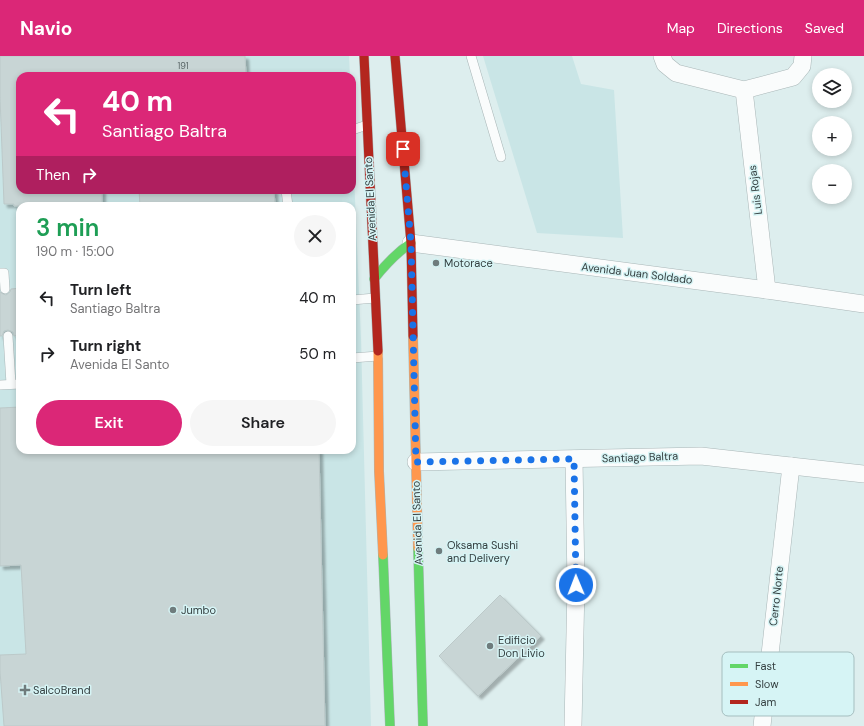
<!DOCTYPE html>
<meta charset="utf-8">
<style>
body{margin:0;font-family:"DM Sans",sans-serif;background:#f6f6f6;color:#202124;height:100vh;display:flex;flex-direction:column;font-size:15px;white-space:nowrap}
*{box-sizing:border-box;margin:0}
p{font-size:13px;color:#757577}
.icon{flex:none;width:22px;height:22px;fill:none;stroke:currentColor;stroke-width:2;stroke-linecap:round;stroke-linejoin:round}
.map{position:relative;flex:1;overflow:hidden}
.side{position:absolute;left:16px;top:146px;width:340px;height:252px;display:flex;flex-direction:column;background:#fff;border-radius:12px;box-shadow:0 2px 6px #0003}
.side>*{flex:none}
.banner{position:absolute;left:16px;top:16px;width:340px;height:122px;border-radius:12px;box-shadow:0 2px 6px #0003;background:#db2777;color:#fff;overflow:hidden}
.fabs{position:absolute;left:812px;top:12px;display:grid;gap:8px}
.fabs a{display:grid;place-items:center;width:40px;height:40px;border-radius:50%;background:#fff;box-shadow:0 2px 6px #0003;font-size:20px}
.pin{position:absolute;display:grid;place-items:center;width:34px;height:34px;color:#fff;margin:-17px;border-radius:8px;box-shadow:0 2px 6px #0006}
.me{position:absolute;width:44px;margin:-22px;rotate:359deg;stroke-linejoin:round;filter:drop-shadow(0 0 3px #0008)}
.turn{display:flex;align-items:center;gap:14px;height:84px;padding:0 20px;font-size:18px}
.turn .icon{width:52px;height:52px;stroke-width:2.5}
.turn b{display:block;font-size:28px;line-height:34px}
.then{display:flex;align-items:center;height:38px;padding:0 20px;background:#0003;gap:8px;font-size:15px}
.round{display:grid;place-items:center;flex:none;width:42px;height:42px;border-radius:21px;background:#f6f6f6}
.summary{display:flex;align-items:center;justify-content:space-between;height:68px;padding:0 20px}
h1{font-size:24px;font-weight:600;line-height:30px;color:#1e9e55}
.button{display:flex;gap:8px;margin-top:auto;padding:8px 20px}
.button a{flex:1;height:46px;border-radius:24px;background:#db2777;color:#fff;font-size:16px;font-weight:600;line-height:46px;text-align:center}
.button a+a{background:#f6f6f6;color:#202124}
ul{padding:0;list-style:none}
li{display:flex;align-items:center;gap:12px;height:56px;padding:0 20px}
li div{flex:1}
li b{display:block;font-size:15px}
li em{font-style:normal}
header{display:flex;align-items:center;gap:24px;box-sizing:border-box;height:56px;padding:0 20px;background:#db2777;color:#fff}
header strong{font-size:19px}
nav{display:flex;gap:22px;margin-inline-start:auto;font-size:14px}
.map>svg:first-child{display:block}
.built{fill:#c9e5e6;fill-rule:evenodd}
.building{fill:#c8d5d5;stroke:#bcc9c9;filter:url(#shadow)}
.lines{fill:none;stroke-linecap:round;stroke-linejoin:round}
.lane-casing{stroke:#a9b6b7;stroke-width:10}
.street-casing{stroke:#a9b6b7;stroke-width:18}
.fast-casing{stroke:#a9b6b7;stroke-width:10}
.slow-casing{stroke:#a9b6b7;stroke-width:10}
.jam-casing{stroke:#a9b6b7;stroke-width:10}
.lane{stroke:#fafcfc;stroke-width:9}
.street{stroke:#fafcfc;stroke-width:17}
.fast{stroke:#63d668;stroke-width:9}
.slow{stroke:#ff974d;stroke-width:9}
.jam{stroke:#b3261e;stroke-width:9}
.route{stroke:#1a73e8;stroke-width:7;stroke-dasharray:0 12.6}
.poi-dot{fill:#6f7c7d;stroke:#d6f4f5;stroke-width:1.5}
.labels{text-anchor:middle;dominant-baseline:central;stroke-width:3;stroke-linejoin:round;paint-order:stroke}
.number-label{font-size:9px;fill:#5a6667}
.street-label{font-size:11px;fill:#343f40;stroke:#d6f4f5}
.poi-label{font-size:11px;fill:#343f40;stroke:#d6f4f5;text-anchor:start}
.key{fill:#d6f4f5;stroke:#a5bebf;stroke-width:1}
.key-label{font-size:11px;fill:#343f40}
</style>
<header>
<strong>Navio</strong>
<nav><a>Map</a><a>Directions</a><a>Saved</a></nav>
</header>
<div class="map">
<svg width="864" height="670" viewBox="0 0 864 670">
<defs>
<filter id="shadow"><feDropShadow dx="3.5" dy="3.5" stdDeviation="1" flood-color="#0004"/></filter>
</defs>
<rect width="100%" height="100%" fill="#dee"/>
<g class="built">
<path d="M0,0H349L350,20H20V134H352V73L361,282L371,670H0ZM20,150H352V394H20Z"/>
<path d="M483,0H572L581,28L614,34L623,182L537,177Z"/>
</g>
<g class="building">
<path d="M0,0H245L246,20H20V134H102V150H14V148H4L0,41Z"/>
<path d="M139,134H274L275,150H140Z"/>
<path d="M20,232V279L14,280L13,276L8,274L4,275L2,280H0V236L3,238L6,239L10,236L11,233Z"/>
<path d="M20,351V394H319L325,670H4L0,615V599L26,598L21,509L0,510V352Z"/>
<path d="M500,539L541,580L478,640L439,600Z"/>
</g>
<g class="lines">
<g class="lane-casing">
<g id="lane">
<path d="M471,0L501,101"/>
<path d="M352,74L367,69"/>
<path d="M286,134L288,150"/>
<path d="M0,217H4L5,233"/>
<path d="M352,244L375,242"/>
<path d="M8,280L11,328"/>
<path d="M352,302L378,300"/>
<path d="M0,329L20,328"/>
</g>
</g>
<g class="street-casing">
<g id="street">
<path d="M662,0L665,8L676,17L744,34L793,21L802,10L803,0"/>
<path d="M744,34L767,234"/>
<path d="M411,187L767,234L864,248"/>
<path d="M416,406L701,400L864,418"/>
<path d="M573,670L576,529L574,403"/>
<path d="M762,670L791,410"/>
</g>
</g>
<g class="fast-casing">
<g id="fast">
<path d="M374,223C385,209 396,197 411,187"/>
<path d="M418,492L423,670"/>
<path d="M383,499L390,670"/>
</g>
</g>
<g class="slow-casing">
<g id="slow">
<path d="M413,280L418,492"/>
<path d="M378,295L379,415L383,499"/>
</g>
</g>
<g class="jam-casing">
<g id="jam">
<path d="M364,0L378,295"/>
<path d="M395,0L411,187L413,280"/>
</g>
</g>
<use href="#lane" class="lane"/>
<use href="#street" class="street"/>
<use href="#fast" class="fast"/>
<use href="#slow" class="slow"/>
<use href="#jam" class="jam"/>
</g>
<g class="lines">
<path class="route" d="M403,93L411,187L416,406L574,403L576,529"/>
</g>
<g class="poi-dot">
<circle cx="436" cy="207" r="4"/>
<circle cx="439" cy="495" r="4"/>
<circle cx="173" cy="554" r="4"/>
<circle cx="490" cy="590" r="4"/>
<path d="M23 628h4v4h4v4h-4v4h-4v-4h-4v-4h4z"/>
</g>
<g class="labels">
<g class="number-label">
<text x="183" y="10">191</text>
</g>
<g class="street-label">
<text transform="translate(755 134) rotate(-97)">Luis Rojas</text>
<text transform="translate(370 143) rotate(-93)">Avenida El Santo</text>
<text transform="translate(637 217) rotate(7)">Avenida Juan Soldado</text>
<text transform="translate(640 401) rotate(-2)">Santiago Baltra</text>
<text transform="translate(417 467) rotate(-92)">Avenida El Santo</text>
<text transform="translate(776 540) rotate(-84)">Cerro Norte</text>
</g>
<g class="poi-label">
<text x="444" y="207">Motorace</text>
<text x="447" y="489">Oksama Sushi<tspan x="447" dy="13">and Delivery</tspan></text>
<text x="181" y="554">Jumbo</text>
<text x="498" y="584">Edificio<tspan x="498" dy="13">Don Livio</tspan></text>
<text x="33" y="634">SalcoBrand</text>
</g>
</g>
<rect x="722" y="596" width="132" height="64" rx="6" class="key"/>
<rect x="730" y="608" width="18" height="4" fill="#63d668"/>
<rect x="730" y="626" width="18" height="4" fill="#ff974d"/>
<rect x="730" y="644" width="18" height="4" fill="#b3261e"/>
<g class="key-label">
<text x="755" y="614">Fast</text>
<text x="755" y="632">Slow</text>
<text x="755" y="650">Jam</text>
</g>
</svg>
<div class="fabs">
<a><svg class="icon" aria-label="layers" viewBox="0 0 24 24"><path d="M12 4l9 5-9 5-9-5zM3 14l9 5 9-5"/></svg></a>
<a>+</a>
<a>−</a>
</div>
<div class="pin" style="left:403px;top:93px;background:#d93025"><svg class="icon" aria-label="arrive" viewBox="0 0 24 24"><path d="M6 21V4h12l-3 4 3 4H6"/></svg></div>
<svg class="me" style="left:576px;top:529px" viewBox="-20 -20 40 40"><circle r="17" fill="#1a73e8" stroke="#fff" stroke-width="3"/><path d="M0-11L8 9 0 5-8 9z" fill="#fff"/></svg>
<div class="banner">
<div class="turn"><svg class="icon" aria-label="left" viewBox="0 0 24 24"><path d="M17 20v-9H6M10 6l-5 5 5 5"/></svg><div><b>40 m</b>Santiago Baltra</div></div>
<div class="then">Then<svg class="icon" aria-label="right" viewBox="0 0 24 24"><path d="M7 20v-9h11M14 6l5 5-5 5"/></svg></div>
</div>
<section class="side">
<div class="summary"><div><h1>3 min</h1><p>190 m · 15:00</p></div><a class="round"><svg class="icon" aria-label="close" viewBox="0 0 24 24"><path d="M6 6l12 12M18 6L6 18"/></svg></a></div>
<ul>
<li><svg class="icon" aria-label="left" viewBox="0 0 24 24"><path d="M17 20v-9H6M10 6l-5 5 5 5"/></svg><div><b>Turn left</b><p>Santiago Baltra</p></div><em>40 m</em></li>
<li><svg class="icon" aria-label="right" viewBox="0 0 24 24"><path d="M7 20v-9h11M14 6l5 5-5 5"/></svg><div><b>Turn right</b><p>Avenida El Santo</p></div><em>50 m</em></li>
</ul>
<div class="button"><a>Exit</a><a>Share</a></div>
</section>
</div>
